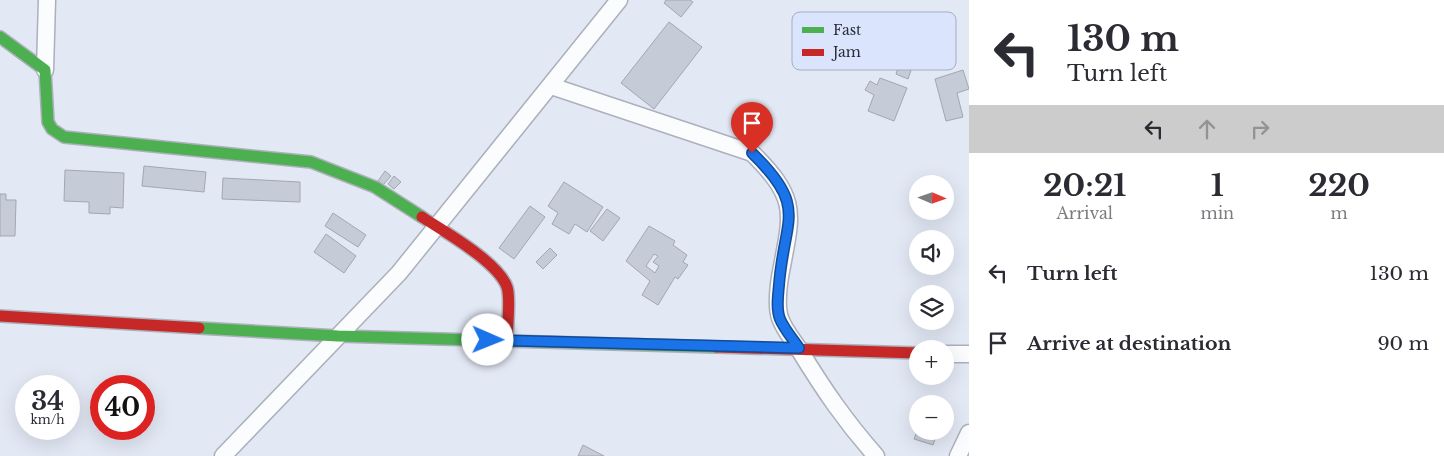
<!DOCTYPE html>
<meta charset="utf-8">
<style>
body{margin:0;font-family:"Libre Baskerville",serif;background:#f2f2f3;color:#2b2b33;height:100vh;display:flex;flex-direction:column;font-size:19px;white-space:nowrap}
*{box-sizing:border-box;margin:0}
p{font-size:16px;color:#7c7c81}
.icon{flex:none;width:28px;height:28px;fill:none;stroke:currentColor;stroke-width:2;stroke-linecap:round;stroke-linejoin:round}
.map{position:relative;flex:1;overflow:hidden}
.drawer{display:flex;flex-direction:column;background:#fff;width:475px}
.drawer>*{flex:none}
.banner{background:#fff;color:#2b2b33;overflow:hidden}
.needle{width:32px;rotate:92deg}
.fabs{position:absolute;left:909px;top:175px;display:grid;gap:10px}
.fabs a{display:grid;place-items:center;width:45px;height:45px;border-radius:50%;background:#fff;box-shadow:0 5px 20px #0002;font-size:25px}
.speed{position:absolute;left:15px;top:375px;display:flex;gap:10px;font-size:25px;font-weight:700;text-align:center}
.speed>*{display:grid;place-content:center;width:65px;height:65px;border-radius:50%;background:#fff;box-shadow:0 5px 20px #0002;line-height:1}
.speed small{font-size:12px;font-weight:400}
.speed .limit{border:8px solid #d22;background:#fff;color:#111}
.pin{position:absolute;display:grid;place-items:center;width:42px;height:42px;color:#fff;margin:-51px -21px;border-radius:50% 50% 50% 0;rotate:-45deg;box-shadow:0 0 5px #0007}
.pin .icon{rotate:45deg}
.me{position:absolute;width:55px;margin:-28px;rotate:91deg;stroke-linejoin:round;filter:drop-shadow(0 0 4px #0008)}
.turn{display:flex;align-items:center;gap:18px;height:105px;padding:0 15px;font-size:22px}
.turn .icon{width:65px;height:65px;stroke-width:2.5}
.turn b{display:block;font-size:35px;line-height:42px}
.lanes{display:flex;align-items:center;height:48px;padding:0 15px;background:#0003;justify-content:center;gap:25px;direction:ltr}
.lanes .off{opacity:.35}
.eta{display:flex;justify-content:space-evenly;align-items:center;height:85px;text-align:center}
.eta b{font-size:30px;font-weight:700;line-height:35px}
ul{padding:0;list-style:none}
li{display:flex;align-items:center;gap:15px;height:70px;padding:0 15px}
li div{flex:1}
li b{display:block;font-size:19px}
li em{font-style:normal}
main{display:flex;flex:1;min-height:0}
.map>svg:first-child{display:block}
.building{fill:#c6ccd7;stroke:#a2a7b1;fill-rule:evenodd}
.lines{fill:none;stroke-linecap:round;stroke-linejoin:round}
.street-casing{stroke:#acb0bb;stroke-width:19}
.fast-casing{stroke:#acb0bb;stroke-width:14}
.jam-casing{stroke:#acb0bb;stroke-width:14}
.street{stroke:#fbfcfd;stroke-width:16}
.fast{stroke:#4caf50;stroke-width:11}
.jam{stroke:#c62828;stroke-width:11}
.route-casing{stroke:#114b97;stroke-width:12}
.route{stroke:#1a73e8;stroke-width:9}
.key{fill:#dae4fc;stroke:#a4adc1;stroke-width:1}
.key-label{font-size:14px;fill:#272c37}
</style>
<main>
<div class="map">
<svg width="969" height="456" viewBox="0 0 969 456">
<rect width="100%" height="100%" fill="#e2e8f4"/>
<g class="building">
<path d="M666,0H690L693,2L681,17L664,3Z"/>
<path d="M669,22L702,47L654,109L621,83Z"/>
<path d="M905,25L921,31L916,45L919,47L908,79L896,74L901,58L889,54L898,29L903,31Z"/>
<path d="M963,70L969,89L957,93L963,117L946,121L935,79Z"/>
<path d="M880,78L907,88L894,121L868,111L874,95L865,90L870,81L877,85Z"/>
<path d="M144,166L206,172L204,192L142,186Z"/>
<path d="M65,170L124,173L123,208L110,207V214L89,213V202L64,201Z"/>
<path d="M385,171L391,176L383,185L378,181Z"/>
<path d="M394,176L401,182L394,189L388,184Z"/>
<path d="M223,178L300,182V202L222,199Z"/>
<path d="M564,182L603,207L587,232L575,224L569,234L552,224L558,213L548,206Z"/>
<path d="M0,194H6V200H16L15,236H0Z"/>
<path d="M530,206L545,217L514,259L499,248Z"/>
<path d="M607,209L620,218L603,241L590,231Z"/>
<path d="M333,213L366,235L358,247L325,226Z"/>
<path d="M649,226L675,241L673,245L687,255L683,262L688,265L678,279L675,277L658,305L642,295L650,281L626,261ZM654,254L658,256L653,262L659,266L655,273L646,266Z"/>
<path d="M326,234L356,256L344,273L314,252Z"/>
<path d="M550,248L557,255L543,269L536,262Z"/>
<path d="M918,429V431H938L933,445L914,439Z"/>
<path d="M583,445L604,456H578Z"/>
</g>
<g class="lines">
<g class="street-casing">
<g id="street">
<path d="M45,70L47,0"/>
<path d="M551,86L752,153C801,201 791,215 780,277C778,290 776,306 780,318C784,330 794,341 800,351C824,390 845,421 876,456"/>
<path d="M945,354H969"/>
<path d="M223,456L399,273L619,0"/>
<path d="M958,456L969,433"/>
</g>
</g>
<g class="fast-casing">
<g id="fast">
<path d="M0,37L45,70L48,122L52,129L64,137L311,162L375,187L422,217"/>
<path d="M199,328L338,336L716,347"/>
</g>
</g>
<g class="jam-casing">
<g id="jam">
<path d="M422,217C445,232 498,262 507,287C511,299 507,327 507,341"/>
<path d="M0,316L199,328"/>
<path d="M716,347L918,353"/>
</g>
</g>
<use href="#street" class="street"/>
<use href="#fast" class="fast"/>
<use href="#jam" class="jam"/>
</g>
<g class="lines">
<g class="route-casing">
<path id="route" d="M488,340L799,348C793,339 784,329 780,319C776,309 778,296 779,285C784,218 809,208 752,153"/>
</g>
<use href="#route" class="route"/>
</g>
<rect x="792" y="12" width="164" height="58" rx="8" class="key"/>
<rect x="802" y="27" width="22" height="6" fill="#4caf50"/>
<rect x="802" y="49" width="22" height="7" fill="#c62828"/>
<g class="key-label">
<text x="833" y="35">Fast</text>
<text x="833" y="57">Jam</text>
</g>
</svg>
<div class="fabs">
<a><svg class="needle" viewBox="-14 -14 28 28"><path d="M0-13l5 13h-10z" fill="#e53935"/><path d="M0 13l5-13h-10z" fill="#7c7c81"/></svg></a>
<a><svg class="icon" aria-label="sound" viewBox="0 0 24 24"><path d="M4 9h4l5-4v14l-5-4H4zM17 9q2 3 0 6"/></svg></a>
<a><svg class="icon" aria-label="layers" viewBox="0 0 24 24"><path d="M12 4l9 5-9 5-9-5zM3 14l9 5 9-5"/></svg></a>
<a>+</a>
<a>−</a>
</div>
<div class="speed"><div>34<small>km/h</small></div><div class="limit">40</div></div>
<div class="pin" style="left:752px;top:153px;background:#d93025"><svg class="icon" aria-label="arrive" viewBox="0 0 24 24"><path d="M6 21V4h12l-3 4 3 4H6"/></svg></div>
<svg class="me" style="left:488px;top:340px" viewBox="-20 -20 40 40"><circle r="19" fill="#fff"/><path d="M0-13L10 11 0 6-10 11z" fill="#1a73e8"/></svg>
</div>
<section class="drawer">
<div class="banner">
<div class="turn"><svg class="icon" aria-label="left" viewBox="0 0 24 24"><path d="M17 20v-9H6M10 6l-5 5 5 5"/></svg><div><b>130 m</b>Turn left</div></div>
<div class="lanes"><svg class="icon" aria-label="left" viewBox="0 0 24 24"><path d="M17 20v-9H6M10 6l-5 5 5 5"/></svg><svg class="icon off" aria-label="ahead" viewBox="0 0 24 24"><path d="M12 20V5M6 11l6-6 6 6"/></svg><svg class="icon off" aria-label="right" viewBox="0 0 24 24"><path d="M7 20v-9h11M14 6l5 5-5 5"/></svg></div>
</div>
<div class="eta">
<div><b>20:21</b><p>Arrival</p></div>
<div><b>1</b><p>min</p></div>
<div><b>220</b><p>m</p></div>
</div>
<ul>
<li><svg class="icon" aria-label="left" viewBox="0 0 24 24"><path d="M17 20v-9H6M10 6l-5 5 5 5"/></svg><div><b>Turn left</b></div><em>130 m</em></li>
<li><svg class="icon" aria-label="arrive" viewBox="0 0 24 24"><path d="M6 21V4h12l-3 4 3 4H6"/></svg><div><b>Arrive at destination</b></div><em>90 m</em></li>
</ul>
</section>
</main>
